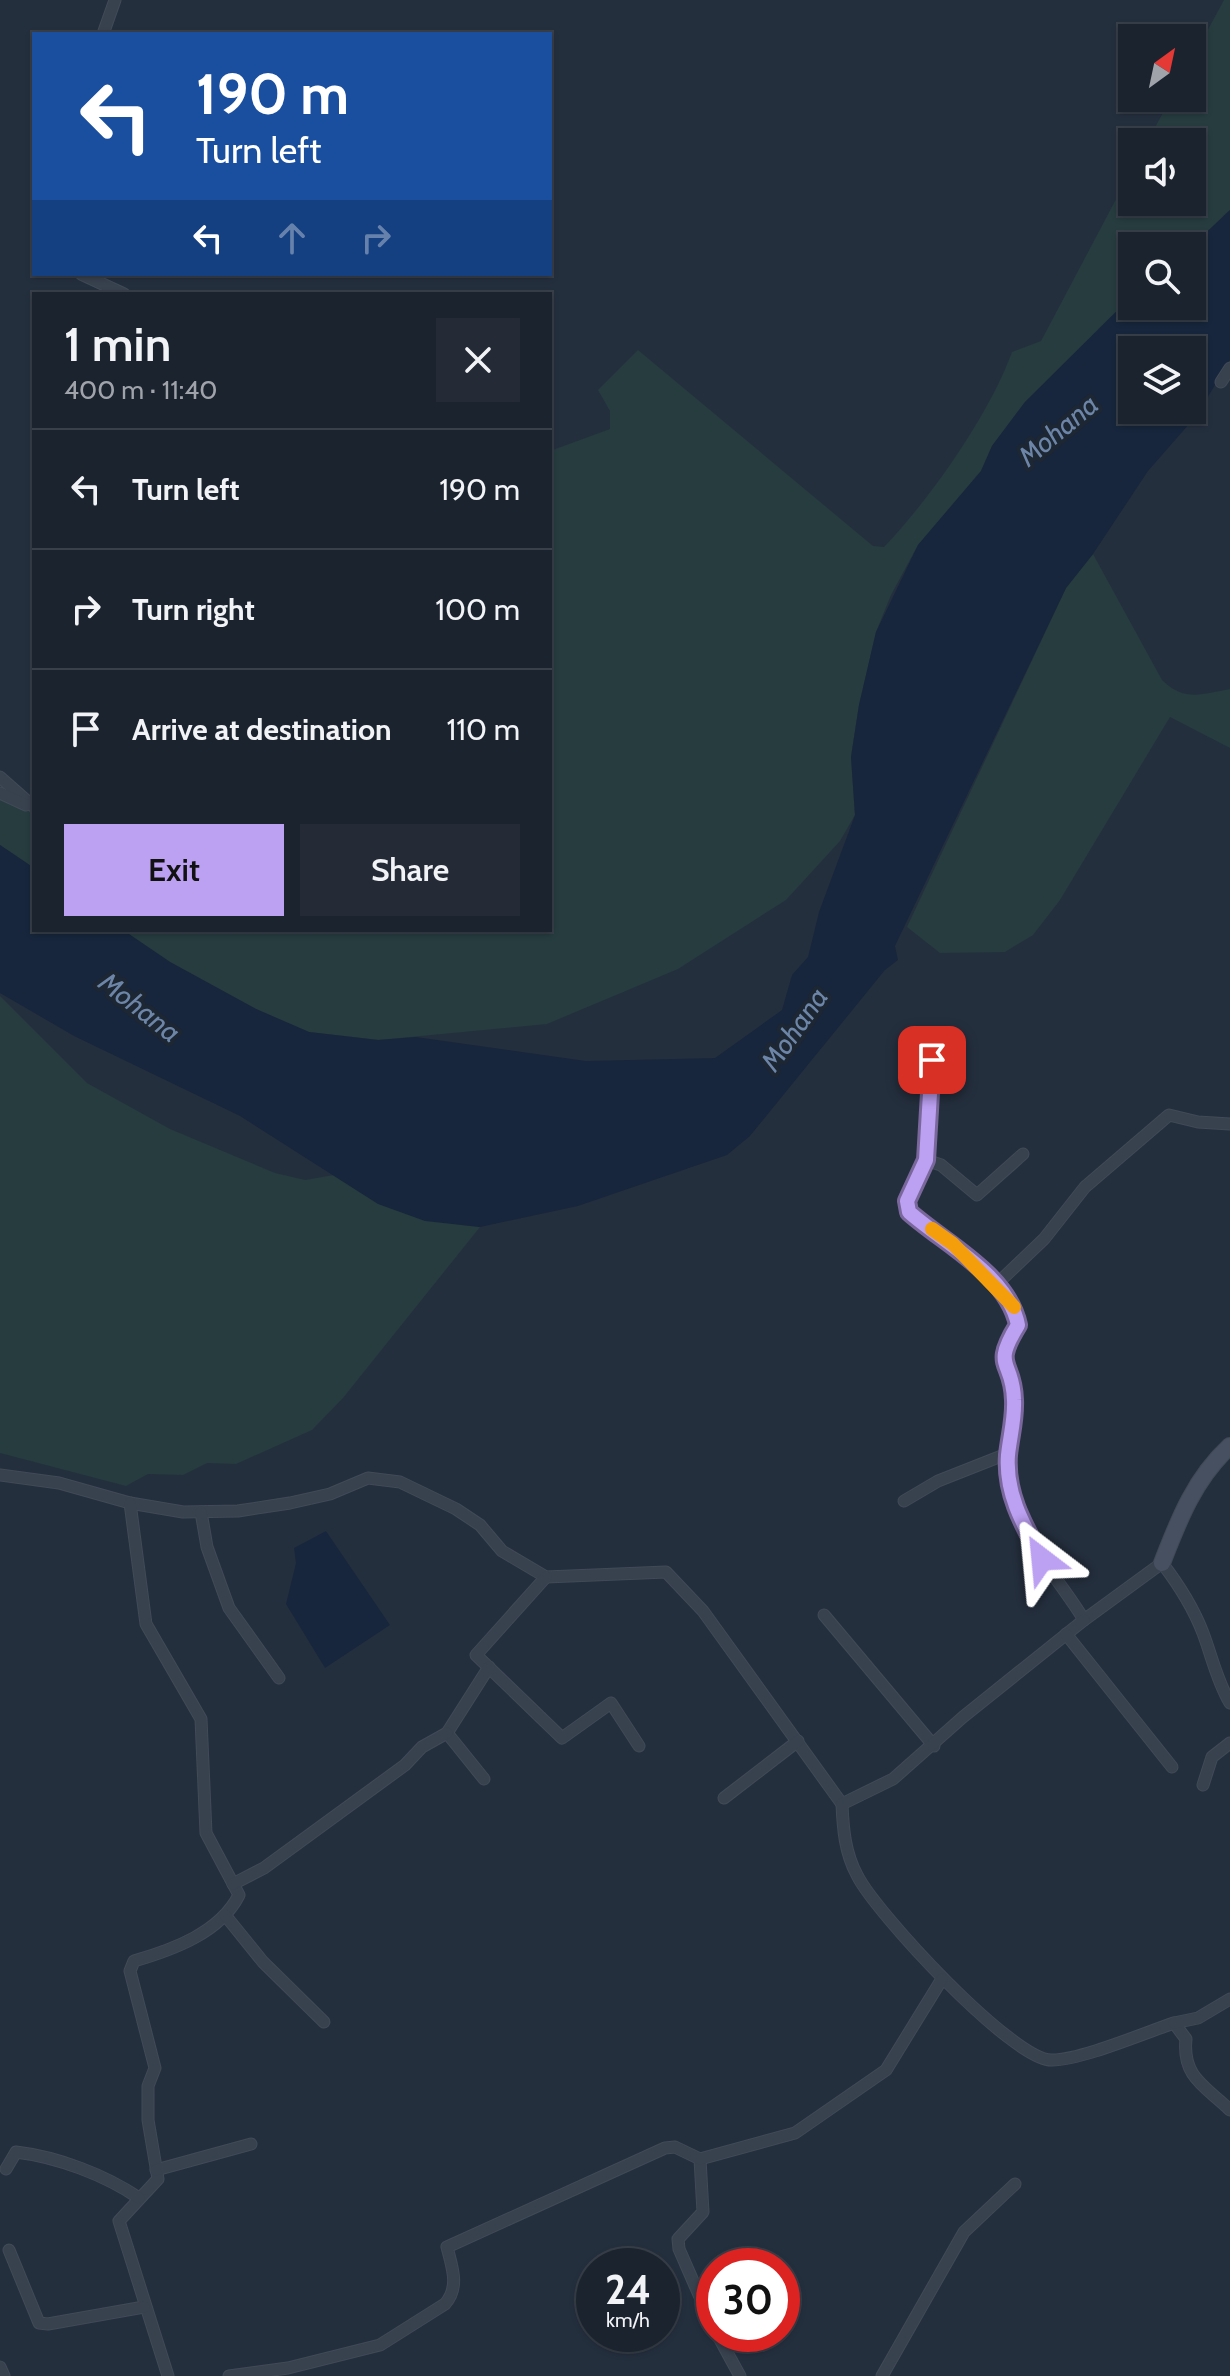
<!DOCTYPE html>
<meta charset="utf-8">
<style>
body{margin:0;font-family:Cabin,sans-serif;background:#242b36;color:#f1f3f6;height:100vh;display:flex;flex-direction:column;font-size:30px;white-space:nowrap}
*{box-sizing:border-box;margin:0}
p{font-size:26px;color:#a0a4aa}
.icon{flex:none;width:44px;height:44px;fill:none;stroke:currentColor;stroke-width:2;stroke-linecap:round;stroke-linejoin:round}
.map{position:relative;flex:1;overflow:hidden}
.details{position:absolute;left:32px;top:292px;width:520px;height:640px;display:flex;flex-direction:column;background:#1b232e;border-radius:0px;box-shadow:0 2px 6px #0004,0 0 0 2px #39404a}
.details>*{flex:none}
.banner{position:absolute;left:32px;top:32px;width:520px;height:244px;border-radius:0px;box-shadow:0 2px 6px #0004,0 0 0 2px #39404a;background:#1a4fa0;color:#fff;overflow:hidden}
.needle{width:52px;rotate:33deg}
.controls{position:absolute;left:1118px;top:24px;display:grid;gap:16px}
.controls a{display:grid;place-items:center;width:88px;height:88px;border-radius:0px;background:#1b232e;box-shadow:0 2px 6px #0004,0 0 0 2px #39404a;font-size:40px}
.speed{position:absolute;left:576px;top:2248px;display:flex;gap:16px;font-size:40px;font-weight:700;text-align:center}
.speed>*{display:grid;place-content:center;width:104px;height:104px;border-radius:50%;background:#1b232e;box-shadow:0 2px 6px #0004,0 0 0 2px #39404a;line-height:1}
.speed small{font-size:20px;font-weight:400}
.speed .limit{border:12px solid #d22;background:#fff;color:#111}
.pin{position:absolute;display:grid;place-items:center;width:68px;height:68px;color:#fff;margin:-34px;border-radius:16px;box-shadow:0 4px 12px #0006}
.me{position:absolute;width:88px;margin:-44px;rotate:331deg;stroke-linejoin:round;filter:drop-shadow(0 0 6px #0008)}
.turn{display:flex;align-items:center;gap:28px;height:168px;padding:0 32px;font-size:36px}
.turn .icon{width:104px;height:104px;stroke-width:2.5}
.turn b{display:block;font-size:56px;line-height:68px}
.lanes{display:flex;align-items:center;height:76px;padding:0 32px;background:#0003;justify-content:center;gap:40px;direction:ltr}
.lanes .off{opacity:.35}
.round{display:grid;place-items:center;flex:none;width:84px;height:84px;border-radius:0px;background:#242b36}
.summary{display:flex;align-items:center;justify-content:space-between;height:136px;padding:0 32px}
h1{font-size:48px;font-weight:600;line-height:60px}
.action{display:flex;gap:16px;margin-top:auto;padding:16px 32px}
.action a{flex:1;height:92px;border-radius:0px;background:#bca0f2;color:#111;font-size:32px;font-weight:600;line-height:92px;text-align:center}
.action a+a{background:#242b36;color:#f1f3f6}
ul{padding:0;list-style:none}
li{display:flex;align-items:center;gap:24px;height:120px;padding:0 32px;border-top:2px solid #39404a}
li div{flex:1}
li b{display:block;font-size:30px}
li em{font-style:normal}
.map>svg:first-child{display:block}
.green{fill:#263c3f}
.water{fill:#17263c;fill-rule:evenodd}
.lines{fill:none;stroke-linecap:round;stroke-linejoin:round}
.street-casing{stroke:#414a57;stroke-width:13}
.secondary-casing{stroke:#414a57;stroke-width:18}
.street{stroke:#38414e;stroke-width:11}
.secondary{stroke:#465061;stroke-width:16}
.route-casing{stroke:#7a689d;stroke-width:20}
.route{stroke:#bca0f2;stroke-width:14}
.slow{stroke:#f59e0b;stroke-width:14}
.labels{text-anchor:middle;dominant-baseline:central;stroke-width:8;stroke-linejoin:round;paint-order:stroke}
.water-label{font-size:28px;font-style:italic;fill:#6d86a8;stroke:#1d2633}
</style>
<div class="map">
<svg width="1230" height="2376" viewBox="0 0 1230 2376">
<rect width="100%" height="100%" fill="#242f3e"/>
<g class="green">
<path d="M1224,0H1230V210L1192,246H1132V296L1025,402L992,446L981,471L918,545L891,595L876,632L859,705L851,757L855,815L840,841L786,900L678,969L547,1024L379,1040L309,1032L256,1009L170,962L123,930H550V451L610,429V411L598,390L638,350L873,546L884,547C930,499 989,415 1012,352L1041,341L1132,169V202H1192V142H1147L1171,98H1192V59Z"/>
<path d="M1093,554L1162,680C1184,702 1202,694 1230,689V748L1170,717L1060,900L1033,935L1005,952L940,953L907,927L1066,588Z"/>
<path d="M0,797L34,810V868L0,845Z"/>
<path d="M0,996L87,1083L170,1129L275,1173L305,1180L334,1175C389,1211 416,1220 480,1227L343,1398L312,1430L236,1464L207,1463L183,1475L148,1474L126,1486L0,1453Z"/>
</g>
<g class="water">
<path d="M1230,210V360L1197,415L1148,471L1093,554L1066,588L895,946L898,960L885,970L750,1136L727,1155L578,1206L480,1227L425,1221L378,1204L240,1116L74,1036L0,993V845L34,868V930H123L170,962L256,1009L309,1032L378,1040L416,1037L586,1061L715,1058L782,1010L792,975L808,957L819,912L855,815L851,757L859,705L876,632L918,545L981,471L992,446L1025,402L1132,296V306H1192V246ZM1132,350H1192V410H1132Z"/>
<path d="M326,1531L390,1625L325,1668L286,1604L296,1563L294,1548Z"/>
</g>
<g class="lines">
<g class="street-casing">
<g id="street">
<path d="M103,34L115,0"/>
<path d="M81,274L124,294"/>
<path d="M1221,382L1230,368"/>
<path d="M0,777L34,807"/>
<path d="M0,793L26,805"/>
<path d="M932,1060L926,1160L907,1201L909,1212C944,1243 1009,1277 1018,1325C991,1369 1013,1359 1014,1399C1016,1426 1007,1453 1008,1480C1010,1529 1060,1579 1084,1620L1162,1563C1179,1585 1193,1607 1203,1633C1212,1657 1217,1681 1230,1703"/>
<path d="M926,1160L941,1165L977,1195L1023,1154"/>
<path d="M1000,1290L1001,1280L1044,1239L1085,1187L1169,1115L1198,1122L1230,1124"/>
<path d="M0,1475L59,1483L130,1503L183,1512L238,1511L290,1503L330,1494L368,1478L400,1482L456,1509L480,1525L502,1551L546,1577L666,1572L703,1611L842,1804"/>
<path d="M904,1501L938,1481L1009,1453"/>
<path d="M130,1503L146,1624L201,1719L206,1833L239,1895C220,1933 172,1950 134,1961L130,1971L155,2068L148,2086V2120L158,2179L119,2221L168,2376"/>
<path d="M201,1512L207,1547L229,1608L279,1678"/>
<path d="M546,1577L476,1655L562,1738L611,1703L639,1746"/>
<path d="M824,1615L934,1746"/>
<path d="M1084,1620L963,1717L893,1779L842,1804C843,1829 845,1853 857,1875C875,1912 1013,2061 1052,2060C1081,2060 1144,2033 1174,2023L1186,2039C1182,2077 1205,2086 1230,2110"/>
<path d="M1066,1634L1172,1767"/>
<path d="M484,1779L447,1733L489,1667"/>
<path d="M1203,1785L1212,1757L1230,1743"/>
<path d="M724,1798L798,1741"/>
<path d="M233,1884L264,1868L405,1765L422,1747L447,1733"/>
<path d="M225,1915L263,1962L324,2022"/>
<path d="M1174,2023L1198,2018L1230,1999"/>
<path d="M700,2159L703,2212L678,2239L679,2249L714,2329"/>
<path d="M6,2169L16,2152C58,2157 105,2175 139,2198"/>
<path d="M156,2170L251,2144"/>
<path d="M9,2250L39,2323L48,2324L144,2307"/>
<path d="M717,2334L740,2376"/>
<path d="M0,2367L4,2376"/>
<path d="M229,2376L288,2368L380,2345L445,2304C460,2287 452,2267 447,2247L665,2148L675,2147L700,2159L795,2133L886,2070L942,1979"/>
<path d="M882,2376L964,2232L1015,2184"/>
</g>
</g>
<g class="secondary-casing">
<path id="secondary" d="M1162,1563C1179,1519 1195,1478 1230,1446"/>
</g>
<use href="#street" class="street"/>
<use href="#secondary" class="secondary"/>
</g>
<g class="lines">
<g class="route-casing">
<path id="route" d="M932,1060L926,1160L907,1201L909,1212C945,1244 1008,1275 1018,1325C991,1369 1013,1359 1014,1400C1015,1419 1010,1436 1008,1455C1005,1494 1024,1526 1042,1559"/>
</g>
<use href="#route" class="route"/>
<path class="slow" d="M932,1229L953,1244L1014,1307"/>
</g>
<g class="labels">
<g class="water-label">
<text transform="translate(1058 430) rotate(-40)">Mohana</text>
<text transform="translate(140 1007) rotate(38)">Mohana</text>
<text transform="translate(794 1029) rotate(-55)">Mohana</text>
</g>
</g>
</svg>
<div class="controls">
<a><svg class="needle" viewBox="-14 -14 28 28"><path d="M0-13l5 13h-10z" fill="#e53935"/><path d="M0 13l5-13h-10z" fill="#a0a4aa"/></svg></a>
<a><svg class="icon" aria-label="sound" viewBox="0 0 24 24"><path d="M4 9h4l5-4v14l-5-4H4zM17 9q2 3 0 6"/></svg></a>
<a><svg class="icon" aria-label="search" viewBox="0 0 24 24"><circle cx="10" cy="10" r="6"/><path d="M15 15l6 6"/></svg></a>
<a><svg class="icon" aria-label="layers" viewBox="0 0 24 24"><path d="M12 4l9 5-9 5-9-5zM3 14l9 5 9-5"/></svg></a>
</div>
<div class="speed"><div>24<small>km/h</small></div><div class="limit">30</div></div>
<div class="pin" style="left:932px;top:1060px;background:#d93025"><svg class="icon" aria-label="arrive" viewBox="0 0 24 24"><path d="M6 21V4h12l-3 4 3 4H6"/></svg></div>
<svg class="me" style="left:1042px;top:1559px" viewBox="-20 -20 40 40"><path d="M0-17L14 15 0 8-14 15z" fill="#bca0f2" stroke="#fff" stroke-width="4"/></svg>
<div class="banner">
<div class="turn"><svg class="icon" aria-label="left" viewBox="0 0 24 24"><path d="M17 20v-9H6M10 6l-5 5 5 5"/></svg><div><b>190 m</b>Turn left</div></div>
<div class="lanes"><svg class="icon" aria-label="left" viewBox="0 0 24 24"><path d="M17 20v-9H6M10 6l-5 5 5 5"/></svg><svg class="icon off" aria-label="ahead" viewBox="0 0 24 24"><path d="M12 20V5M6 11l6-6 6 6"/></svg><svg class="icon off" aria-label="right" viewBox="0 0 24 24"><path d="M7 20v-9h11M14 6l5 5-5 5"/></svg></div>
</div>
<section class="details">
<div class="summary"><div><h1>1 min</h1><p>400 m · 11:40</p></div><a class="round"><svg class="icon" aria-label="close" viewBox="0 0 24 24"><path d="M6 6l12 12M18 6L6 18"/></svg></a></div>
<ul>
<li><svg class="icon" aria-label="left" viewBox="0 0 24 24"><path d="M17 20v-9H6M10 6l-5 5 5 5"/></svg><div><b>Turn left</b></div><em>190 m</em></li>
<li><svg class="icon" aria-label="right" viewBox="0 0 24 24"><path d="M7 20v-9h11M14 6l5 5-5 5"/></svg><div><b>Turn right</b></div><em>100 m</em></li>
<li><svg class="icon" aria-label="arrive" viewBox="0 0 24 24"><path d="M6 21V4h12l-3 4 3 4H6"/></svg><div><b>Arrive at destination</b></div><em>110 m</em></li>
</ul>
<div class="action"><a>Exit</a><a>Share</a></div>
</section>
</div>
